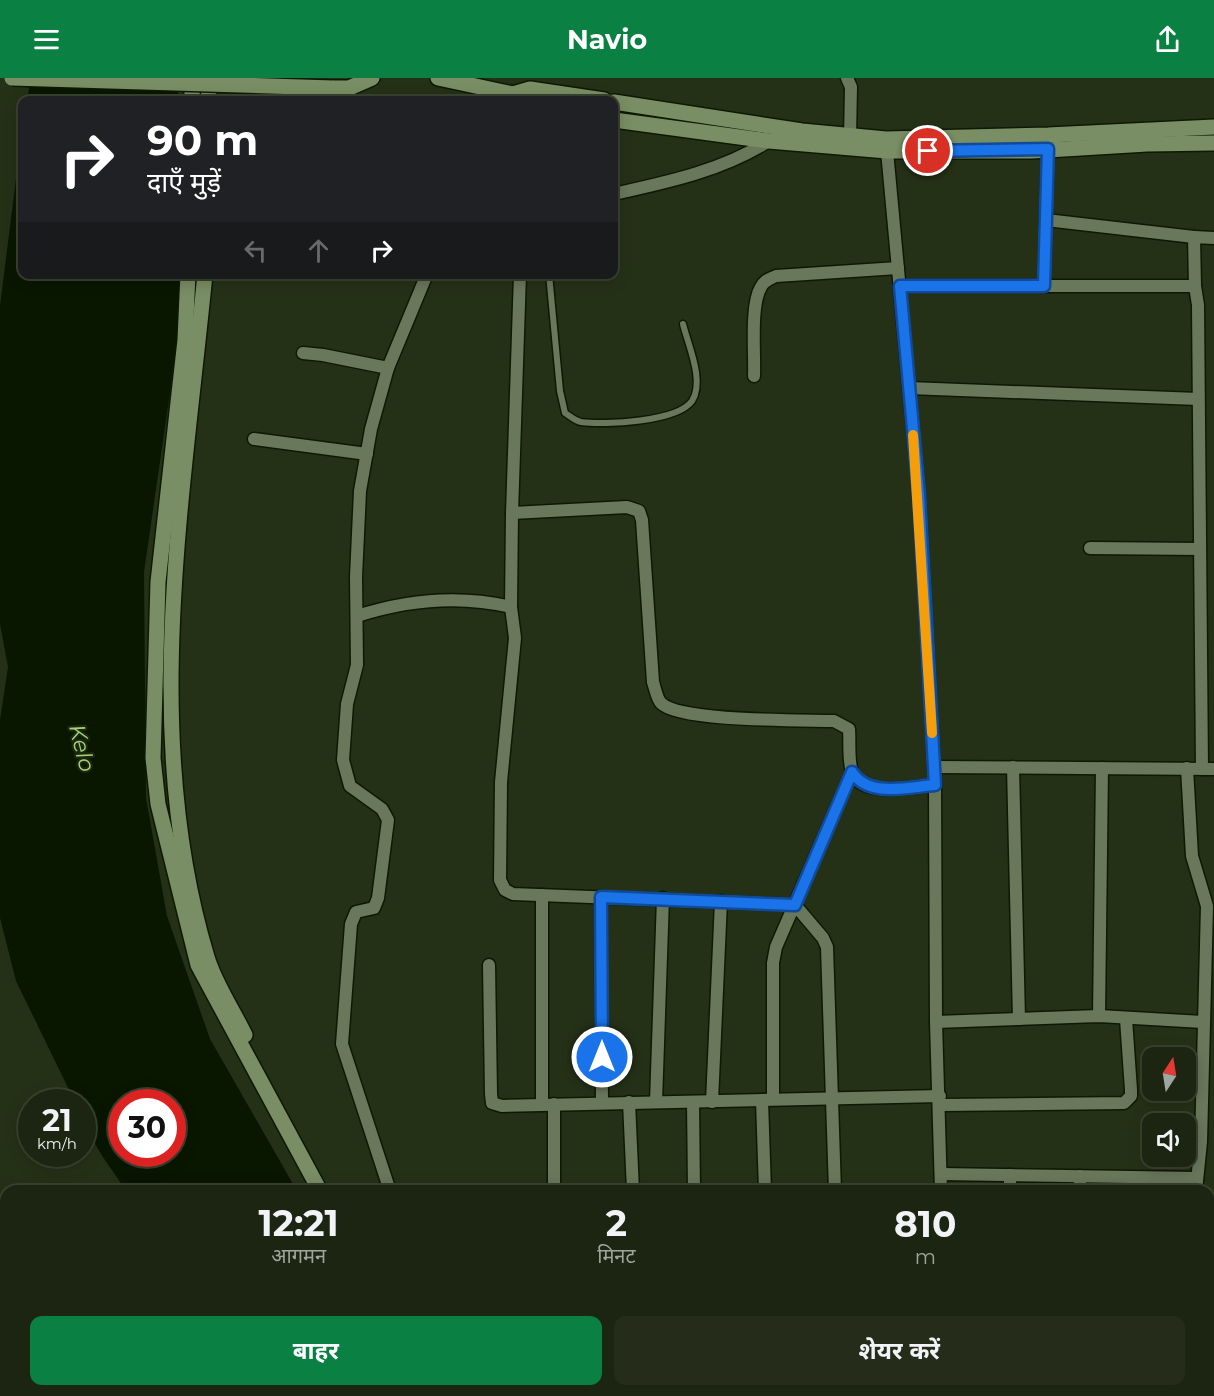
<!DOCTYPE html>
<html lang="hi">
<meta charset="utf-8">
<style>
body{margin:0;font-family:Montserrat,"Noto Sans Devanagari",sans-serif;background:#252d1a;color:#f1f3f6;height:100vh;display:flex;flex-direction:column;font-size:22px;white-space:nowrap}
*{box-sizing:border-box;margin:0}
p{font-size:20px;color:#a0a59f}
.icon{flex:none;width:33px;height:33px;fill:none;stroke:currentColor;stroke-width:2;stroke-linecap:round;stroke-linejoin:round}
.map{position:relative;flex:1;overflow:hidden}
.drawer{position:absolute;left:0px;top:1107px;width:1215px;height:212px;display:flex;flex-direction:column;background:#1c2511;border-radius:18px 18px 0 0;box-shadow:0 3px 15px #0003,0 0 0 2px #3a4231}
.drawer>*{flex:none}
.guide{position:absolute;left:18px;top:18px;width:600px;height:183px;border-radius:12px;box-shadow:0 3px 15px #0003,0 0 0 2px #3a4231;background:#202124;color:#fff;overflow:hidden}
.needle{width:39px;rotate:12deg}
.buttons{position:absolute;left:1142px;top:969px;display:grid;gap:12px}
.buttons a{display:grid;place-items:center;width:54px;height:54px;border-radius:12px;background:#1c2511;box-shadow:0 3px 15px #0003,0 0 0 2px #3a4231;font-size:30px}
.speed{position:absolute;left:18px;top:1011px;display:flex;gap:12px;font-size:30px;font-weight:700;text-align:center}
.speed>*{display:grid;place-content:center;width:78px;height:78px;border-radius:50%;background:#1c2511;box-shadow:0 3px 15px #0003,0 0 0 2px #3a4231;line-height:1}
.speed small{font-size:15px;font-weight:400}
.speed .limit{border:9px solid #d22;background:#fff;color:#111}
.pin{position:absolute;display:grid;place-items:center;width:51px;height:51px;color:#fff;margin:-26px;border:3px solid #fff;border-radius:50%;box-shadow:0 2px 6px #0007}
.me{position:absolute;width:66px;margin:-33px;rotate:0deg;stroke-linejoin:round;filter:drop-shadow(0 0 4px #0008)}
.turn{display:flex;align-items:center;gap:21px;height:126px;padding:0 30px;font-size:27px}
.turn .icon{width:78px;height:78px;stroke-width:2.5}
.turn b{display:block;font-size:42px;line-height:51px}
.lanes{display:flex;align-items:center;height:57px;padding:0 30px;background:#0003;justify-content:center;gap:30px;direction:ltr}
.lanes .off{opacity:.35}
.eta{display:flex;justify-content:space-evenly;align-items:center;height:102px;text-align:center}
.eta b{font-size:36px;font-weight:700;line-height:42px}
.cta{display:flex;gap:12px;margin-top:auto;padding:12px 30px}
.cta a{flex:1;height:69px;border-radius:12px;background:#0b8043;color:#fff;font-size:24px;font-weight:700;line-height:69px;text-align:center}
.cta a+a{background:#252d1a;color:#f1f3f6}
header{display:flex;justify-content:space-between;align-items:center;height:78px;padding:0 30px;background:#0b8043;color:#fff;font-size:27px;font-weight:700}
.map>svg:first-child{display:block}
.water{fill:#091700;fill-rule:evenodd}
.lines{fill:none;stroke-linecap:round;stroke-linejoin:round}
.lane-casing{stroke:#0e1902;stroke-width:9}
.street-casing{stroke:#0e1902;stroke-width:15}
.secondary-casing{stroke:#0e1902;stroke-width:18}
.lane{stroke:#69775b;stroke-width:6}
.street{stroke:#69775b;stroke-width:12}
.secondary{stroke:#798e64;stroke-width:15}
.secondary-bridge-casing{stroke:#0e1902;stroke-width:18;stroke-linecap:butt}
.secondary-bridge{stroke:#798e64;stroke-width:15}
.route-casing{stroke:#114b97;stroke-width:15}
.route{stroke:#1a73e8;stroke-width:10}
.slow{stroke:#f59e0b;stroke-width:10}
.labels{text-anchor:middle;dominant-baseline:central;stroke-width:4.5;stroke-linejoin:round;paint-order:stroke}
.water-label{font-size:22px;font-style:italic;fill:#a6d277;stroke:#1b270e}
</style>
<header><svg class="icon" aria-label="menu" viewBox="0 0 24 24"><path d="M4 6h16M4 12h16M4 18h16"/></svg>Navio<svg class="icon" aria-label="share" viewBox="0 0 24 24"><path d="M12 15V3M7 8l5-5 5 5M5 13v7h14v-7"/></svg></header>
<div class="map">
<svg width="1214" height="1318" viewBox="0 0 1214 1318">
<rect width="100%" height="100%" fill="#253117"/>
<g class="water">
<path d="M31,0H172L181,22H27Z"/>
<path d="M22,53V196L187,197L144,494L146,720L167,838L210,961L297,1113H126C109,1086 83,1057 82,1024H75L16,903L0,840V642L8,589L0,546V228ZM122,1024H172V1076H122Z"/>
<path d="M411,1312L414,1318H252L249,1313Z"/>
</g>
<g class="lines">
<g class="lane-casing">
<path id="lane" d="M549,196L560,313L565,335C570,338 575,343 581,344C605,347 677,344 692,323C705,303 688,267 683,246"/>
</g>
<g class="street-casing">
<g id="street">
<path d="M847,0L851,9L850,59"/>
<path d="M348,22L349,10"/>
<path d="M887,73L919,417L935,707L936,944L941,1113"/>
<path d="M614,116C668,104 721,93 769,63"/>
<path d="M1046,142L1194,159"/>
<path d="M520,196L512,435L511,529L515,560L501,704L500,802L505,812L513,816L795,827L823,860L827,869L835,1113"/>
<path d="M900,208H1195L1198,227L1202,691"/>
<path d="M1044,208L1048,71"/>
<path d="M1195,208L1194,159L1214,160"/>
<path d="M303,275L323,277L388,290"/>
<path d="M754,298C755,276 750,227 761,209C764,202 770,201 776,198L898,190"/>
<path d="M909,310L1198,321"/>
<path d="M254,361L367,376"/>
<path d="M512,435L627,429L639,433L642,442L653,604C655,610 657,621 661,625C679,644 803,642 834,643L849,651C850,665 848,682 852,694C860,720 914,709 935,707"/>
<path d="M1090,470L1200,471"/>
<path d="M357,538C407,522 460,517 511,529"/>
<path d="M934,689L1214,691"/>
<path d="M1013,689L1019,941"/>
<path d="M1187,690L1192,778L1207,828L1201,1064L1196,1113"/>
<path d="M542,817V1027"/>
<path d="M601,819L602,1024"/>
<path d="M489,887L491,1016L492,1025L502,1028L940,1018"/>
<path d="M1099,938L1102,690"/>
<path d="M936,944L1099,938L1203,944"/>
<path d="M773,1021V885L776,869L852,694"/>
<path d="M762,1022L765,1113"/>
<path d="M629,1024L633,1113"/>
<path d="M656,1024L663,820"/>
<path d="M693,1024L694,1113"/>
<path d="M712,1024L721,823"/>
<path d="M554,1026V1113"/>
<path d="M941,1027L1124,1025L1131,1018V1012L1126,941"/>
<path d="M941,1096L1197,1100"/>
<path d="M1010,1097V1113"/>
<path d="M1080,1098V1113"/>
<path d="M390,1113L342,966L351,846L356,834L374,830L378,820L388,742L382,731L350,708L343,682L347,626L357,587L356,499L360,413L371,351L388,290L427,196"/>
<path d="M0,1126L6,1125"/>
<path d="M0,1144L6,1152"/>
<path d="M1209,1169H1214"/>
<path d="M145,1312L150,1318"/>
<path d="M801,1312V1318"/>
<path d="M869,1312V1318"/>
<path d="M944,1312V1318"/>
<path d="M1084,1312L1092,1318"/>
<path d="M662,1318L663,1312"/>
<path d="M1146,1318L1149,1312"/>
</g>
</g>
<g class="secondary-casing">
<g id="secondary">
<path d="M190,0L193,22"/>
<path d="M208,0L209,22"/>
<path d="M438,0L513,16L530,11L604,22"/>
<path d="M333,10H349L372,0"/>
<path d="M614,24L802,53L886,61L1048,57L1214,49"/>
<path d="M614,42L769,63L887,73H1031L1147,66L1214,65"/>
<path d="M188,196L185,262L158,504L153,680L158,726L198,887L320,1113"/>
<path d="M205,196C183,422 140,658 207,879C215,906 233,932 245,957"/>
<path d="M430,1312L433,1318"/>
<path d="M445,1312L448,1318"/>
</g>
</g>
<use href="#lane" class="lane"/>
<use href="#street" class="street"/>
<use href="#secondary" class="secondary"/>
<g class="secondary-bridge-casing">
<path id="secondary-bridge" d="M12,0L333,10"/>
</g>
<use href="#secondary-bridge" class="secondary-bridge"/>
</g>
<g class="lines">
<g class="route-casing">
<path id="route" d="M602,979L601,819L795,827L852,694C868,720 908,709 935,707L919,417L900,208H1044L1048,71L928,73"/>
</g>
<use href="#route" class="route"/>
<path class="slow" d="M913,357L932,655"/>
</g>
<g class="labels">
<g class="water-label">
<text transform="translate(82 670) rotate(76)">Kelo</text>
</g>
</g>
</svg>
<div class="buttons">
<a><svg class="needle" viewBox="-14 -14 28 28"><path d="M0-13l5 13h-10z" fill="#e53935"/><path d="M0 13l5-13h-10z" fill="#a0a59f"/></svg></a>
<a><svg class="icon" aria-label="sound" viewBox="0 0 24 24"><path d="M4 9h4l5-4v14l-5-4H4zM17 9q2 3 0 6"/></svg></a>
</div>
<div class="speed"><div>21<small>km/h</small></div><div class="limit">30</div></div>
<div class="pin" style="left:928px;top:73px;background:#d93025"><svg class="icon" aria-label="arrive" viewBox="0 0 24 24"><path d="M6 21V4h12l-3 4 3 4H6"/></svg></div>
<svg class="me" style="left:602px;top:979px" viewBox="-20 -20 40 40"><circle r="17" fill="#1a73e8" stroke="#fff" stroke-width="3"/><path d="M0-11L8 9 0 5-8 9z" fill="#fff"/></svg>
<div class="guide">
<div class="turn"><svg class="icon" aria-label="right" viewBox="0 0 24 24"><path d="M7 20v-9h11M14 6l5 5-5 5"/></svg><div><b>90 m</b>दाएँ मुड़ें</div></div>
<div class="lanes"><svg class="icon off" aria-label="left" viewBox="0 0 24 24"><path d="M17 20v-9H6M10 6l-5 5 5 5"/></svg><svg class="icon off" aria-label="ahead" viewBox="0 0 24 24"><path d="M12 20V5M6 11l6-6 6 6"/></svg><svg class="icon" aria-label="right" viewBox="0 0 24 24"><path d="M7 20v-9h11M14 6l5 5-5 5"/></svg></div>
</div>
<section class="drawer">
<div class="eta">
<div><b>12:21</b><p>आगमन</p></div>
<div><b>2</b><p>मिनट</p></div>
<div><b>810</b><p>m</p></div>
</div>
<div class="cta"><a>बाहर</a><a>शेयर करें</a></div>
</section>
</div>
